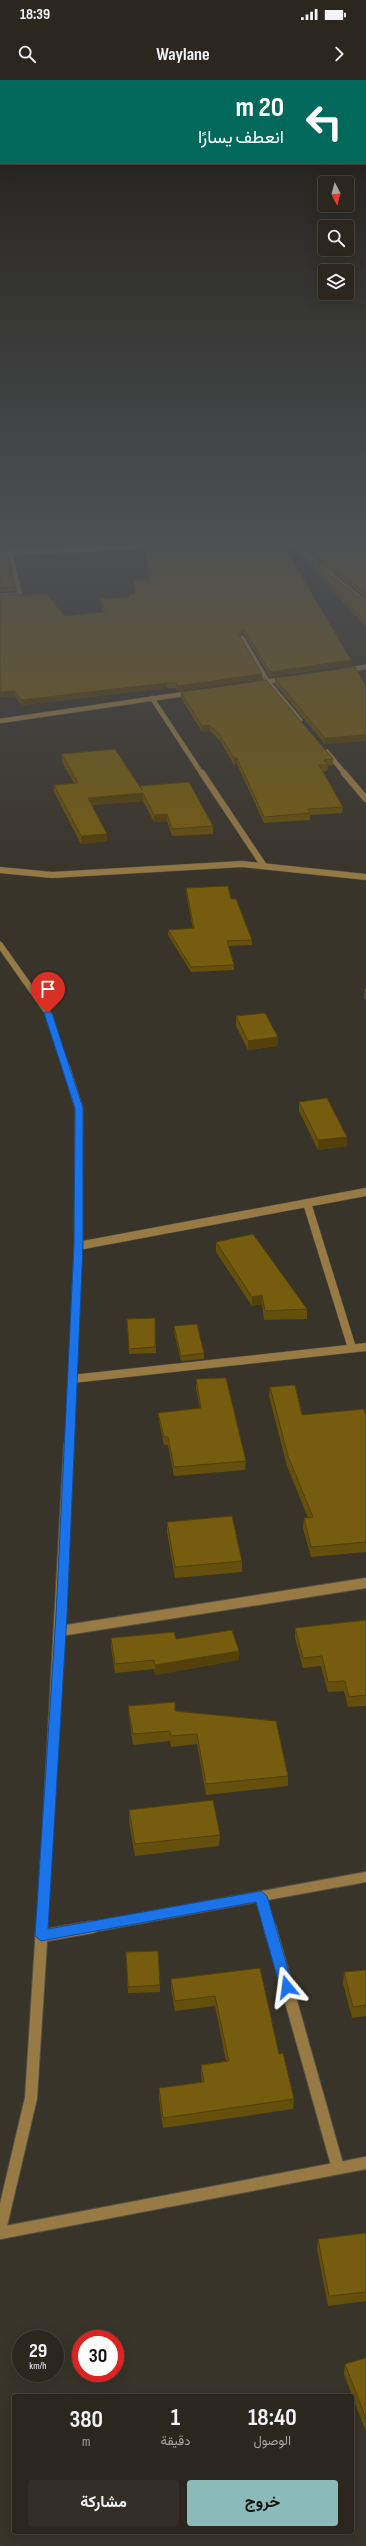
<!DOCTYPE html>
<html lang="ar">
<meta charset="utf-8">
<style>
body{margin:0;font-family:"Sofia Sans Condensed",Vazirmatn,sans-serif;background:#332f28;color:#f1f3f6;direction:rtl;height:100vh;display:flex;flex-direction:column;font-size:15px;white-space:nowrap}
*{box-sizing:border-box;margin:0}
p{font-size:13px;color:#a6a5a4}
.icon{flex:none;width:22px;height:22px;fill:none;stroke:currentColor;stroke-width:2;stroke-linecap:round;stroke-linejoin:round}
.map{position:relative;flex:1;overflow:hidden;direction:ltr}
.side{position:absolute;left:12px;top:2314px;width:342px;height:140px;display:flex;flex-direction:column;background:#2b271f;border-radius:4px;box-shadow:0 4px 16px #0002,0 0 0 1px #47443d;direction:rtl}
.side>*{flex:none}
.banner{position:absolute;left:0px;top:0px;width:366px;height:84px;box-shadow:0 4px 16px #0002,0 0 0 1px #47443d;direction:rtl;background:#00695c;color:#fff;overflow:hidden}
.needle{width:26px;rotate:174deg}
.tools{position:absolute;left:318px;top:96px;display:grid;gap:8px}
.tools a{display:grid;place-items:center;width:36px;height:36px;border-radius:4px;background:#2b271f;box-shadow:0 4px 16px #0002,0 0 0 1px #47443d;font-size:20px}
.speed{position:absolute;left:12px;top:2250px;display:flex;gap:8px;font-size:20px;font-weight:700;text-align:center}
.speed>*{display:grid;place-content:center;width:52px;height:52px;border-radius:50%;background:#2b271f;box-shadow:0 4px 16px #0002,0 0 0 1px #47443d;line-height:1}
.speed small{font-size:10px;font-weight:400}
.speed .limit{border:6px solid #d22;background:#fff;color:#111}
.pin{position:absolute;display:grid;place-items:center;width:34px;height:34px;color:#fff;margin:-41px -17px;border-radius:50% 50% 50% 0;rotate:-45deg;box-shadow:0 0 4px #0007}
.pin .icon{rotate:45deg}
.me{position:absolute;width:44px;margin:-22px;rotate:344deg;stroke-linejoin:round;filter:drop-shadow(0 0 3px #0008)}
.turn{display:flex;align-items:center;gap:14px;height:84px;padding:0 16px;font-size:18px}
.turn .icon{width:52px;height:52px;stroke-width:2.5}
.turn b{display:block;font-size:28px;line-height:34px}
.eta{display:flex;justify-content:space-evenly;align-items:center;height:68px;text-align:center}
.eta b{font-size:24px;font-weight:700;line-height:28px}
.cta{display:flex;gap:8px;margin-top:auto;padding:8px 16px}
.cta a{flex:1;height:46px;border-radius:4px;background:#8bbbb9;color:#111;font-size:16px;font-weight:700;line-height:46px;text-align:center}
.cta a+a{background:#332f28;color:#f1f3f6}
.status{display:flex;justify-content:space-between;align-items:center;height:28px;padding:0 20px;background:#2b271f;direction:ltr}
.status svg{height:11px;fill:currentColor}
header{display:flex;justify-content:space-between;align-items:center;height:52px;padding:0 16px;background:#2b271f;font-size:18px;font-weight:700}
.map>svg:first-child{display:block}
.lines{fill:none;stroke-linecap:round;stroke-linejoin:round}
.minor-far4-casing{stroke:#555046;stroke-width:5.5}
.minor-far3-casing{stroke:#555046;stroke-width:7}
.minor-far2-casing{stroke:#555046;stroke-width:9}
.minor-far1-casing{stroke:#555046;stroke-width:12}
.minor-casing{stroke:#555046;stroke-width:14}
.tertiary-far4-casing{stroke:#555046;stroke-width:5.5}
.tertiary-far3-casing{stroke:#555046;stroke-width:7}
.tertiary-far2-casing{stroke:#555046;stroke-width:9}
.tertiary-far1-casing{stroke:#555046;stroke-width:12}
.tertiary-casing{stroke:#555046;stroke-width:14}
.minor-far4{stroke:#977a44;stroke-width:4.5}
.minor-far3{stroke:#977a44;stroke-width:6}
.minor-far2{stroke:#977a44;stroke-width:8}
.minor-far1{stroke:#977a44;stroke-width:10}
.minor{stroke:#977a44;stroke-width:12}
.tertiary-far4{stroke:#977a44;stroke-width:4.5}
.tertiary-far3{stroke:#977a44;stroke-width:6}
.tertiary-far2{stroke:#977a44;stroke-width:8}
.tertiary-far1{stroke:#977a44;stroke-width:10}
.tertiary{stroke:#977a44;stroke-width:12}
.wall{fill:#654f0c}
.shaded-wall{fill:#53400a}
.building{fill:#765c0e;stroke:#53400a}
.route{fill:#1a73e8;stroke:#114b97}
</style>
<div class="status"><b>18:39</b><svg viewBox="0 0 49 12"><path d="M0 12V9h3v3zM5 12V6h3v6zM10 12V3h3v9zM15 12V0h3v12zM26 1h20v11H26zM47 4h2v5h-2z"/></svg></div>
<header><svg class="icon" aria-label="forward" viewBox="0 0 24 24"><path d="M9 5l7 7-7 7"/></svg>Waylane<svg class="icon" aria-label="search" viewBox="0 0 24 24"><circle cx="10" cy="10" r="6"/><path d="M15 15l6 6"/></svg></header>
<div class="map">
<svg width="366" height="2466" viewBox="0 0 366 2466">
<rect width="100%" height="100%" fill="#393429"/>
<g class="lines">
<g class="minor-far4-casing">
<g id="minor-far4">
<path d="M0,516L20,515L10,473L154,466"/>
<path d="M242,558L268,602L300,640"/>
<path d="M345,590L366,587"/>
<path d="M258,603L284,599"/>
<path d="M152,618L202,694"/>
<path d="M0,641L191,613"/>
<path d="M327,672L345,694"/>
</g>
</g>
<g class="minor-far3-casing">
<g id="minor-far3">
<path d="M202,693L264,786"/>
<path d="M344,693L366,719"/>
</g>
</g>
<g class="minor-far2-casing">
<g id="minor-far2">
<path d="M307,1123L352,1268"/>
<path d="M78,1166L366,1112"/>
<path d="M72,1299L366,1267"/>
</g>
</g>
<g class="minor-far1-casing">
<g id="minor-far1">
<path d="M60,1551L366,1503"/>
<path d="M261,1816L270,1848"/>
<path d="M87,1848L366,1797"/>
</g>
</g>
<g class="minor-casing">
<g id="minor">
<path d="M270,1847L338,2088"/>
<path d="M41,1856L92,1847"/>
<path d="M0,2153L366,2083"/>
</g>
</g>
<g class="tertiary-far4-casing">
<path id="tertiary-far4" d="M292,464L366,523"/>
</g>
<g class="tertiary-far3-casing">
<g id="tertiary-far3">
<path d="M0,790L52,795L242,784L366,797"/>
<path d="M0,865L48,933L66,988"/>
</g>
</g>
<g class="tertiary-far2-casing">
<path id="tertiary-far2" d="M66,987L79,1028L78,1166L69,1365"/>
</g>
<g class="tertiary-far1-casing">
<path id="tertiary-far1" d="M42,1848L69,1364"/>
</g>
<g class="tertiary-casing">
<path id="tertiary" d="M0,2150L31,2018L42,1847"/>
</g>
<use href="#minor-far4" class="minor-far4"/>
<use href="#minor-far3" class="minor-far3"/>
<use href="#minor-far2" class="minor-far2"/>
<use href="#minor-far1" class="minor-far1"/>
<use href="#minor" class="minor"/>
<use href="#tertiary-far4" class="tertiary-far4"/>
<use href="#tertiary-far3" class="tertiary-far3"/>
<use href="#tertiary-far2" class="tertiary-far2"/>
<use href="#tertiary-far1" class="tertiary-far1"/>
<use href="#tertiary" class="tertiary"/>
</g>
<g class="wall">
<path d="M0,464H35H7V471L15,507V511L0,512Z"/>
<path d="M296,464H366V518Z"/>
<path d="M144,467L294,470L289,474L351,585L270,597L245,556L242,554L240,557L262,594V599L177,611L176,608H167L22,625L15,616L0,617L20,516L65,536L103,532L100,524V519L129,517V515L134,514L133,500L149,499L144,471Z"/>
<path d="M295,467L364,521H366V547L295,471Z"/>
<path d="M275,598L366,606V661L325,664L275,604Z"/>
<path d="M181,612L333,679V685L328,686L327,691H323L343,727L342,733L310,735V740L264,743L237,684L234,685L220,661L210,651L202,652L181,618Z"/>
<path d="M62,674L140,707L213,746V754L172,756L167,741L154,742L143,721L92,725L107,761L81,764L54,712V705L74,703L62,682Z"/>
<path d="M186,808L231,819L252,860V865L229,866L234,885V890L191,892L168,855V850L193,849L186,813Z"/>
<path d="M365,909H366V920L364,918Z"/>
<path d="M236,936L278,966L248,970L236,946Z"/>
<path d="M299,1022L347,1066L318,1070L299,1031Z"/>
<path d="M216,1162L307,1229V1239L264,1240L262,1224L252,1226L216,1172Z"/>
<path d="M155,1238L156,1273L129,1274L127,1239Z"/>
<path d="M174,1246L204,1273V1279L181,1281L174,1252Z"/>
<path d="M196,1299L246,1381L245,1390L174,1396L168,1365H164L159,1341L158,1333L200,1328L196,1308Z"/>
<path d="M270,1307L302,1335H366V1472L311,1477L303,1448L304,1438H308L287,1386L269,1316Z"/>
<path d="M167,1442L242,1481V1492L175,1498L167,1452Z"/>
<path d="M366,1540V1626L348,1627L344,1611L328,1612L321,1586L303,1588L295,1558V1548Z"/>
<path d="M111,1558L176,1559L239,1571V1580L155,1595L154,1589L115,1593L111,1567Z"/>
<path d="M128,1626L175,1631L288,1696V1706L206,1715L197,1664L171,1667L170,1661L133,1665L129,1636Z"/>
<path d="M129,1730L220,1755L219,1766L135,1776L129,1741Z"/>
<path d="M126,1872L160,1905V1912L128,1913Z"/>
<path d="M260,1888L279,1974L294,2019L293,2029L163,2048L159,2019V2008L202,2002L201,1995V1985L226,1981L215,1926L175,1931L171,1909V1899Z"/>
<path d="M366,1890V1936L352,1938L343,1903L344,1892Z"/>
<path d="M366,2153V2221L328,2226L317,2169L318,2159Z"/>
<path d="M366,2278V2352L344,2294L345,2284Z"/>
</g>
<g class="shaded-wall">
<path d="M294,466V470L287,475V471Z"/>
<path d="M242,549V554L239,560V555Z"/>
<path d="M351,580V585L270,597V592Z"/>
<path d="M262,594V599L177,611V606Z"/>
<path d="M167,603V608L22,625L21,620Z"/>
<path d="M15,611V616L0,617V612Z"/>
<path d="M210,645V651L202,652V646Z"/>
<path d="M366,655V661L325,664V658Z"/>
<path d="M234,678H237V684L234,685Z"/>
<path d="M143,713V721L88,725V718Z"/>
<path d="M167,734V741L154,742V735Z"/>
<path d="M107,754V761L81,764V756Z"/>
<path d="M278,957V966L248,970V961Z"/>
<path d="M347,1057V1066L318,1070V1060Z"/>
<path d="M262,1215V1224L252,1226V1217Z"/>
<path d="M239,1571V1580L155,1595V1585Z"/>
</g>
<g class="building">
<path d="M0,464H6V469L15,507L0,508Z"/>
<path d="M212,464H292L294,466L287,471L351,580L270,592L245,551L242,549L239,555L262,594L177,606L176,603H167L21,620L15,611L0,612V515L20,514V516L46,514L65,536L105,532L100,519L130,517L129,515L135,514L133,500L150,499L144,467Z"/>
<path d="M302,464H366V513Z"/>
<path d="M295,467L364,521H366V542Z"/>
<path d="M355,587L366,606V655L325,658L275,598Z"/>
<path d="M266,600L333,679L324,680L328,685H319L343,727L308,729L310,733L264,737L237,678H234L220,655L210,645L202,646L181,612Z"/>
<path d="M115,669L142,710L140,706L189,702L213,746L172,749L167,734L154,735L143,713L88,718L107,754L81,756L54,705L78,703L62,674Z"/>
<path d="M228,806L231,819H236L252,860L227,861L234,885L191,887L168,850L194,848L186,808Z"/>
<path d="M265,933L278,957L248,961L236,936Z"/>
<path d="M327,1018L347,1057L318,1060L299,1022Z"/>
<path d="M253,1154L307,1229L265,1231L262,1215L252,1217L216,1162Z"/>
<path d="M155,1238V1267L129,1269L127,1239Z"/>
<path d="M197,1244L204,1273L181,1276L174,1246Z"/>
<path d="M226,1298L246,1381L174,1387L168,1357H164L158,1333L201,1328L196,1299Z"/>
<path d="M295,1305L302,1335L364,1329L366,1335V1462L311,1467L304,1438L313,1437L288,1376L270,1307Z"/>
<path d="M232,1436L242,1481L175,1487L167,1442Z"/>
<path d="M366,1540V1615L349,1617L345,1601L328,1602L322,1576L303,1578L295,1548Z"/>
<path d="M232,1550L239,1571L155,1585L154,1580L115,1584L111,1558L174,1552L176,1559Z"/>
<path d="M175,1622V1631L276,1641L288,1696L206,1704L197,1654L171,1656L170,1651L133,1654L128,1626Z"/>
<path d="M213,1720L220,1755L135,1764L129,1730Z"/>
<path d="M158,1871L160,1905L128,1907L126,1872Z"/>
<path d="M260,1888L279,1974L283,1973L294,2019L163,2038L159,2008L204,2002L201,1985L229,1981L215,1916L175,1921L171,1899Z"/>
<path d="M366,1890V1925L353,1927L344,1892Z"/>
<path d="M366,2153V2212L329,2216L318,2159Z"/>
<path d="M366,2278V2339L345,2284Z"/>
</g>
<linearGradient id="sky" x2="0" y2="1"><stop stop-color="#1f1d17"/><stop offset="0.57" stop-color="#4e5054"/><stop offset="1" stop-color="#4e5054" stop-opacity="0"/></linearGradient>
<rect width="366" height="809" fill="url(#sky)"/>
<path class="route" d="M48,931L52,933L83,1028V1166L67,1535L48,1849L261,1811L267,1816L293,1907L287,1913L280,1907L256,1822L41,1861L35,1856L56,1535L74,1166L75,1043V1028L44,933Z"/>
</svg>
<div class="tools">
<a><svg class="needle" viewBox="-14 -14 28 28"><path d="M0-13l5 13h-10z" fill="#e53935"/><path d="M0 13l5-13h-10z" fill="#a6a5a4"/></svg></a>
<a><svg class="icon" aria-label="search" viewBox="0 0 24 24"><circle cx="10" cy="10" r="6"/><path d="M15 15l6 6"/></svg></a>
<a><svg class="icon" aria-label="layers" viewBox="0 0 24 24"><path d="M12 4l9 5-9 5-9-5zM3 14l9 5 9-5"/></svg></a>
</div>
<div class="speed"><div>29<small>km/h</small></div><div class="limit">30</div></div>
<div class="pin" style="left:48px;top:933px;background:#d93025"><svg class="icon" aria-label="arrive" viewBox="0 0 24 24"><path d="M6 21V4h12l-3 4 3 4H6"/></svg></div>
<svg class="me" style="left:287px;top:1907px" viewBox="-20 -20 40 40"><path d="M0-17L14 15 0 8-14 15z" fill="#1a73e8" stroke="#fff" stroke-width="4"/></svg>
<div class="banner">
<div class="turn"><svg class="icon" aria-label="left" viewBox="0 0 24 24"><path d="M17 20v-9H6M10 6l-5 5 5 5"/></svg><div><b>20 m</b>انعطف يسارًا</div></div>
</div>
<section class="side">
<div class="eta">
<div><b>18:40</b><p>الوصول</p></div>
<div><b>1</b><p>دقيقة</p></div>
<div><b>380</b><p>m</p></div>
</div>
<div class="cta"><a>خروج</a><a>مشاركة</a></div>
</section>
</div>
